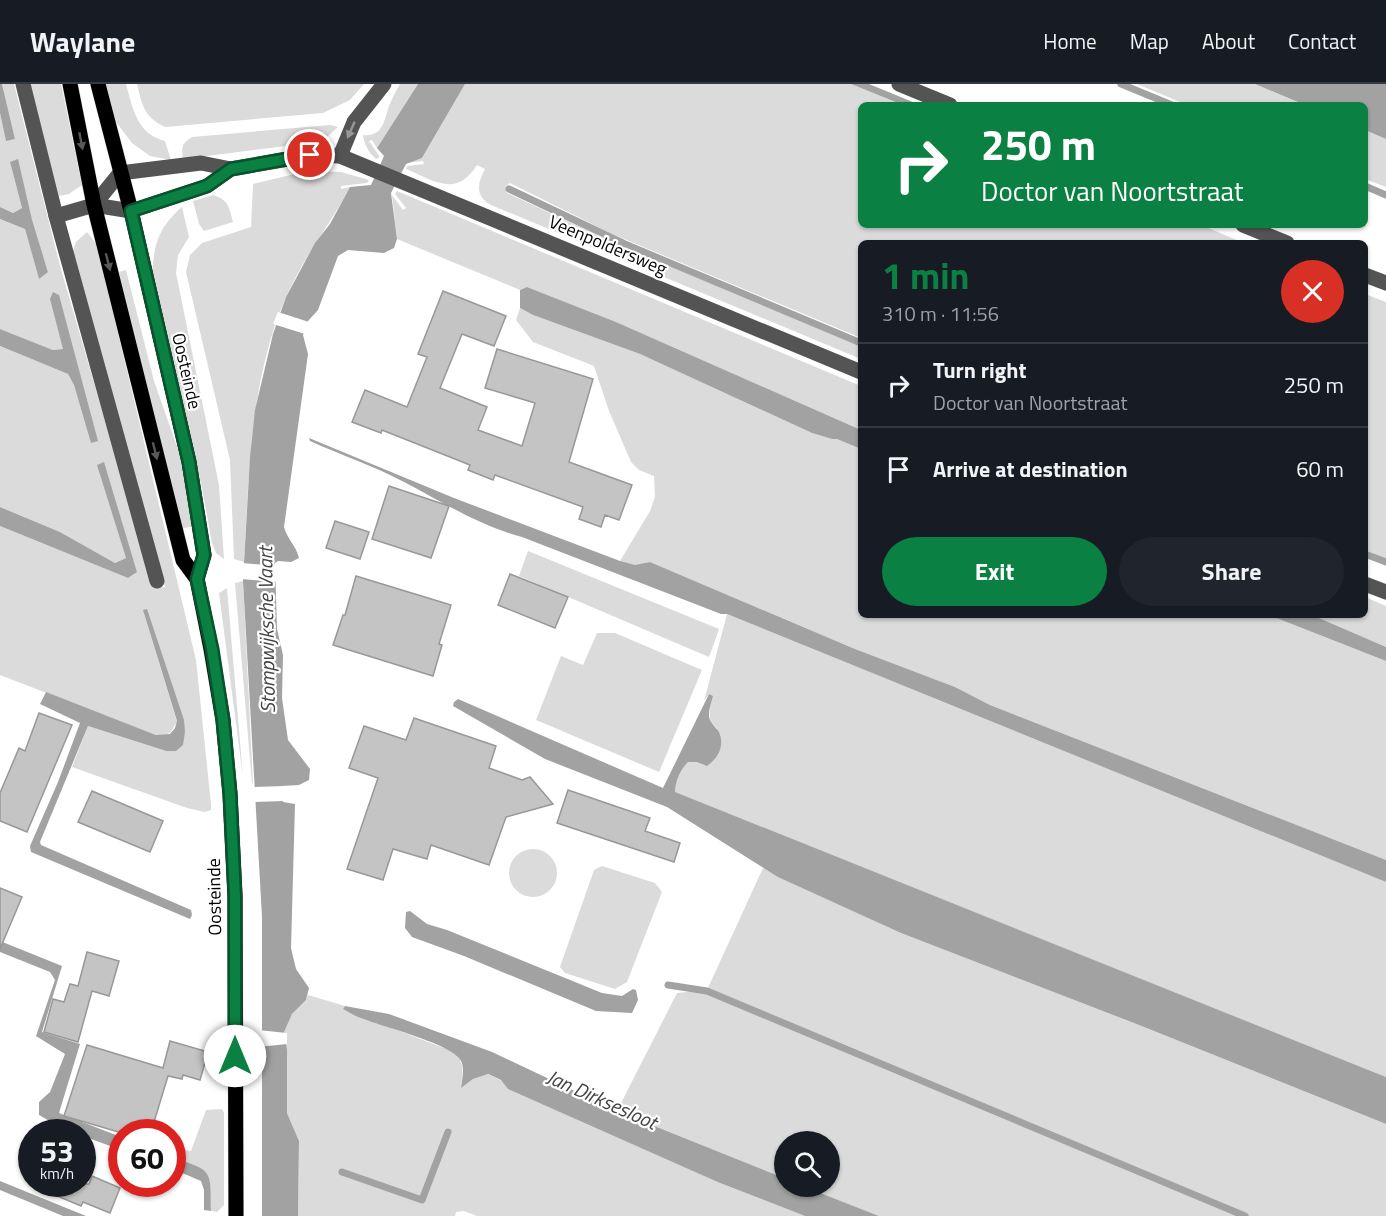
<!DOCTYPE html>
<meta charset="utf-8">
<style>
body{margin:0;font-family:"Titillium Web",sans-serif;background:#20242c;color:#f1f3f6;height:100vh;display:flex;flex-direction:column;font-size:22px;white-space:nowrap}
*{box-sizing:border-box;margin:0}
p{font-size:20px;color:#9ea1a6}
.icon{flex:none;width:33px;height:33px;fill:none;stroke:currentColor;stroke-width:2;stroke-linecap:round;stroke-linejoin:round}
.map{position:relative;flex:1;overflow:hidden}
.drawer{position:absolute;left:858px;top:156px;width:510px;height:378px;display:flex;flex-direction:column;background:#171b24;border-radius:9px;box-shadow:0 2px 4px #0004}
.drawer>*{flex:none}
.top-card{position:absolute;left:858px;top:18px;width:510px;height:126px;border-radius:9px;box-shadow:0 2px 4px #0004;background:#0b8043;color:#fff;overflow:hidden}
.tools{position:absolute;left:774px;top:1047px;display:grid;gap:12px}
.tools a{display:grid;place-items:center;width:66px;height:66px;border-radius:50%;background:#171b24;box-shadow:0 2px 4px #0004;font-size:30px}
.speed{position:absolute;left:18px;top:1035px;display:flex;gap:12px;font-size:30px;font-weight:700;text-align:center}
.speed>*{display:grid;place-content:center;width:78px;height:78px;border-radius:50%;background:#171b24;box-shadow:0 2px 4px #0004;line-height:1}
.speed small{font-size:15px;font-weight:400}
.speed .limit{border:9px solid #d22;background:#fff;color:#111}
.pin{position:absolute;display:grid;place-items:center;width:51px;height:51px;color:#fff;margin:-26px;border:3px solid #fff;border-radius:50%;box-shadow:0 2px 6px #0007}
.me{position:absolute;width:66px;margin:-33px;rotate:0deg;stroke-linejoin:round;filter:drop-shadow(0 0 4px #0008)}
.turn{display:flex;align-items:center;gap:21px;height:126px;padding:0 24px;font-size:27px}
.turn .icon{width:78px;height:78px;stroke-width:2.5}
.turn b{display:block;font-size:42px;line-height:51px}
.round{display:grid;place-items:center;flex:none;width:63px;height:63px;border-radius:32px;background:#20242c}
.overview{display:flex;align-items:center;justify-content:space-between;height:102px;padding:0 24px}
h1{font-size:36px;font-weight:700;line-height:45px;color:#0b8043}
.cta{display:flex;gap:12px;margin-top:auto;padding:12px 24px}
.cta a{flex:1;height:69px;border-radius:36px;background:#0b8043;color:#fff;font-size:24px;font-weight:700;line-height:69px;text-align:center}
.cta a+a{background:#20242c;color:#f1f3f6}
ul{padding:0;list-style:none}
li{display:flex;align-items:center;gap:18px;height:84px;padding:0 24px;border-top:2px solid #363941}
li div{flex:1}
li b{display:block;font-size:22px}
li em{font-style:normal}
header{display:flex;align-items:center;gap:36px;box-sizing:border-box;height:84px;padding:0 30px;background:#171b24;border-bottom:2px solid #363941}
header strong{font-size:28px}
nav{display:flex;gap:33px;margin-inline-start:auto;font-size:21px}
.map>svg:first-child{display:block}
.green{fill:#dbdbdb}
.water{fill:#a2a2a2}
.pier{fill:#fff}
.lines{fill:none;stroke-linecap:round;stroke-linejoin:round}
.stream{stroke:#a2a2a2;stroke-width:7}
.building{fill:#c4c4c4;stroke:#989898;stroke-width:1.5}
.major-casing{stroke:#dbdbdb;stroke-width:16}
.minor{stroke:#545454;stroke-width:15}
.major{stroke:#000;stroke-width:15}
.oneway{fill:#989898}
.oneway2{fill:#595959}
.route-casing{stroke:#07532c;stroke-width:15}
.route{stroke:#0b8043;stroke-width:10}
.labels{text-anchor:middle;dominant-baseline:central;stroke-width:4.5;stroke-linejoin:round;paint-order:stroke}
.street-label{font-size:18px;fill:#000;stroke:#fff}
.water-label{font-size:20px;font-style:italic;fill:#434343;stroke:#fff}
</style>
<header>
<strong>Waylane</strong>
<nav><a>Home</a><a>Map</a><a>About</a><a>Contact</a></nav>
</header>
<div class="map">
<svg width="1386" height="1132" viewBox="0 0 1386 1132">
<rect width="100%" height="100%" fill="#fff"/>
<g class="green">
<path d="M2,0H14L60,182L154,504L165,503L71,172L76,158L87,148L97,161L196,576L211,720V726L205,728L187,724L72,683L88,642L166,667L185,648L143,526L177,638L170,649L163,652L156,651L0,591V442L128,494L137,488L103,379L98,381L126,474L115,479L60,448L0,423V262L68,290L74,301L91,359L50,215L64,265L53,266L0,245V135L25,145L39,195L48,187L10,78L22,124L13,129L0,123V29L6,56L15,55Z"/>
<path d="M30,0H61L82,101L69,110L59,112Z"/>
<path d="M106,0H126C133,25 137,50 165,57L171,76L150,72L132,59L113,34Z"/>
<path d="M137,0H364L350,16L323,29L165,43C144,33 142,21 137,0Z"/>
<path d="M400,0H418L377,64L372,56L369,57L380,73L376,75C369,69 364,60 363,51C383,53 384,37 389,22C392,14 396,7 400,0Z"/>
<path d="M465,0H851L903,21H861V141H1201L1244,159H861V254L610,149L510,99L506,102L507,109L623,163L861,262V275L491,121C475,112 477,100 485,85L477,81C456,114 435,97 406,85L407,82L424,80L423,77L406,79L422,74Z"/>
<path d="M1137,0H1255L1305,21H1187Z"/>
<path d="M330,41L338,43L325,55L309,59L183,75C181,64 182,59 192,53Z"/>
<path d="M1365,46L1386,55V103L1365,95Z"/>
<path d="M307,87L341,88L369,96L367,99L341,102V105L350,103C330,141 303,174 286,213C250,295 249,390 244,478L234,475L230,376L186,188L190,171L202,159L251,143L253,100Z"/>
<path d="M397,107L861,302V346L616,238L527,203L520,206L397,155L392,111L403,126L406,124L395,110Z"/>
<path d="M213,111C229,116 229,123 233,138L204,147L199,140L193,117Z"/>
<path d="M182,123L189,153L178,171L176,189L219,401L224,475L216,469L212,459L201,399L152,193C154,161 157,145 182,123Z"/>
<path d="M126,186L154,297L182,377L193,442L181,445L119,188Z"/>
<path d="M1365,210L1386,218V475L1365,466Z"/>
<path d="M520,224L533,231L640,270L812,349L832,355H837L861,365V531H1269L1386,577V776L990,621L955,603L855,565L650,478L635,482L620,477L650,427L655,413L654,392L639,386L631,378L609,327L594,282L533,258L516,236Z"/>
<path d="M528,467L719,545L709,573L519,492Z"/>
<path d="M243,497L253,700L252,699L235,499Z"/>
<path d="M227,504L243,693L219,509Z"/>
<path d="M1365,513L1386,522V563L1312,531H1365Z"/>
<path d="M727,530L1386,798V993L674,708C675,697 680,686 688,678H697L717,645L710,636L709,610L704,617Z"/>
<path d="M597,549H615L702,586L659,688L536,636L561,572L583,581Z"/>
<circle cx="533" cy="789" r="24"/>
<path d="M602,782L655,799L662,808L627,898L615,905L565,889L560,883L594,786Z"/>
<path d="M763,784L901,849L1139,941L1386,1040V1132H879L805,1103L830,1102V1058H784V1094L617,1027L677,909L707,906Z"/>
<path d="M308,911L345,922L343,925L454,968C466,981 462,988 461,1004L473,995L487,990L720,1099L805,1132H477L464,1127L456,1128L455,1132H298L299,1057L287,1029L284,947L292,930L306,916Z"/>
<path d="M222,1025L224,1029V1121L217,1128L211,1127C211,1085 211,1087 173,1073L172,1064L191,1067L206,1026Z"/>
</g>
<g class="water">
<path d="M0,0H2L15,55L6,57L0,29Z"/>
<path d="M418,0H465L422,74L406,80L391,109L397,155L394,164L384,169L348,166L338,172L318,226L308,237L303,251L308,270L284,443C287,455 296,461 299,474L291,478L278,477L275,479L277,545L283,571L282,614L288,656L310,685L309,696L299,701L282,702L283,718L295,720L291,864L296,885L309,904L306,916L292,930L284,948L287,966V1029L299,1057L298,1132H262V833L243,497L250,373L255,326L273,250L286,213L315,159L330,140L350,103L371,101L384,72L377,64Z"/>
<path d="M851,0H869L920,21H903Z"/>
<path d="M1255,0H1386V55L1365,46V21H1305Z"/>
<path d="M18,75L32,136L48,188L39,195L25,145L0,135V123L13,129L22,124L10,78Z"/>
<path d="M527,203L616,238L861,346V365L837,355H832L812,349L640,270L533,231L520,224V206Z"/>
<path d="M53,208L59,211L98,357L91,359L74,301L68,290L0,262V245L53,266L63,265L50,215Z"/>
<path d="M309,354L454,414L620,477L635,481L650,478L855,565L955,603L990,621L1386,776V798L727,530H721L522,453C478,441 444,419 404,398C374,382 341,371 310,357Z"/>
<path d="M104,378L137,488L128,494L0,442V423L60,448L115,479L126,474L97,381Z"/>
<path d="M147,525L184,636L185,648L183,661L176,667H166L88,642L40,758L41,761L191,826L192,831L190,835L31,768L30,762L58,698L80,639L40,620L46,608L156,651L170,650L175,644L177,637L143,526Z"/>
<path d="M1269,531H1312L1386,563V577Z"/>
<path d="M709,610L713,612C711,620 707,629 710,636C712,640 716,644 719,648C725,662 718,674 707,682L697,678H688C680,686 675,698 675,708L1386,993V1040L1139,941L901,849L778,793L667,723L545,675L453,622L454,618L458,615L663,704Z"/>
<path d="M410,827L427,840L447,846L602,909L622,912L633,905L636,906L638,916L632,929L596,927L464,872L412,853L405,844L406,828Z"/>
<path d="M0,857L62,882L42,948L80,960L59,1029L121,1053V1066L83,1052L82,1048C66,1048 53,1039 39,1031V1018L50,1008L65,970L36,952L55,896L50,888L0,868Z"/>
<path d="M345,922L389,930L492,968L617,1027L784,1094V1102L805,1103L879,1132H805L720,1099L508,1005L501,996L488,990L473,995L461,1004C462,996 465,984 461,977C453,960 383,943 364,935C357,933 350,929 343,925Z"/>
<path d="M172,1073C212,1087 211,1084 211,1127L204,1126V1106L201,1097L173,1085Z"/>
<path d="M0,1097L86,1132H63L0,1106Z"/>
</g>
<g class="pier">
<path d="M278,228L309,238L305,250L273,240Z"/>
<path d="M242,479L278,482V498L241,495Z"/>
<path d="M284,702V717L253,718L252,703Z"/>
<path d="M258,946L287,949V960L258,963Z"/>
</g>
<g class="lines">
<g class="stream">
<path d="M1121,0L1172,21"/>
<path d="M1365,102L1386,111"/>
<path d="M509,105L625,160L861,259"/>
<path d="M1365,470L1386,478"/>
<path d="M668,901L707,907L1245,1132"/>
<path d="M342,1088L422,1116L448,1048"/>
</g>
</g>
<g class="building">
<path d="M443,207L506,232L494,262L462,250L440,304L487,323L478,346L522,362L535,319L485,304L497,265L593,295L569,378L632,401L619,436L605,431L601,443L579,435L583,423L495,391L493,396L468,386L470,381L382,346L381,349L352,338L365,306L407,323L427,273L418,270Z"/>
<path d="M389,402L449,422L431,474L372,455Z"/>
<path d="M335,437L369,448L360,475L326,464Z"/>
<path d="M510,490L568,513L555,544L498,521Z"/>
<path d="M356,492L451,521L439,560L442,561L433,592L333,561L343,531H345Z"/>
<path d="M39,629L72,641L27,748L0,737V709L19,664L25,667Z"/>
<path d="M414,634L496,662L489,684L522,696L530,693L553,720L506,733L489,781L431,761L427,775L393,765L383,796L347,785L378,694L349,684L364,642L406,656Z"/>
<path d="M568,706L650,734L645,747L680,759L674,778L557,739Z"/>
<path d="M92,707L163,737L150,768L78,738Z"/>
<path d="M0,804L22,813L0,865Z"/>
<path d="M87,868L119,877L109,912L92,907L78,958L44,948L53,915L64,918L70,900L78,902Z"/>
<path d="M170,957L208,968L200,996L183,991L182,995L168,992L151,1048L122,1049L64,1032L87,961L163,984Z"/>
<path d="M92,1092L120,1104L110,1129L83,1118L81,1122L29,1100H89Z"/>
</g>
<g class="lines">
<g class="major-casing">
<g id="major">
<path d="M70,0L94,121L183,476L197,495L211,565L223,636L230,710L235,812L236,1132"/>
<path d="M98,0L131,127L189,378L204,471L197,495"/>
</g>
</g>
<g class="minor">
<path d="M23,0L56,132L157,497"/>
<path d="M899,0L950,21"/>
<path d="M340,72L354,38L384,0"/>
<path d="M94,121L120,89L201,79L231,85L310,71L340,72L861,288"/>
<path d="M56,132L94,121L131,127L207,102L231,85"/>
<path d="M1243,141L1287,159"/>
<path d="M1365,191L1386,199"/>
<path d="M1365,500L1386,508"/>
</g>
<use href="#major" class="major"/>
</g>
<defs><path id="oneway-solid" d="M-6-.8H1V-3.2L6.5 0L1 3.2V.8H-6Z" transform="scale(1.5)"/></defs>
<use class="oneway" href="#oneway-solid" transform="translate(351 46) rotate(114)"/>
<g class="oneway2">
<use href="#oneway-solid" transform="translate(81 57) rotate(79)"/>
<use href="#oneway-solid" transform="translate(108 178) rotate(76)"/>
<use href="#oneway-solid" transform="translate(155 367) rotate(76)"/>
</g>
<g class="lines">
<g class="route-casing">
<path id="route" d="M235,972V812L230,710L223,636L212,565L197,495L204,471L189,378L131,127L207,102L231,85L310,71"/>
</g>
<use href="#route" class="route"/>
</g>
<g class="labels">
<g class="street-label">
<text transform="translate(608 161) rotate(23)">Veenpoldersweg</text>
<text transform="translate(187 287) rotate(77)">Oosteinde</text>
<text transform="translate(214 813) rotate(-91)">Oosteinde</text>
</g>
<g class="water-label">
<text transform="translate(266 546) rotate(-91)">Stompwijksche Vaart</text>
<text transform="translate(602 1015) rotate(24)">Jan Dirksesloot</text>
</g>
</g>
</svg>
<div class="tools">
<a><svg class="icon" aria-label="search" viewBox="0 0 24 24"><circle cx="10" cy="10" r="6"/><path d="M15 15l6 6"/></svg></a>
</div>
<div class="speed"><div>53<small>km/h</small></div><div class="limit">60</div></div>
<div class="pin" style="left:310px;top:71px;background:#d93025"><svg class="icon" aria-label="arrive" viewBox="0 0 24 24"><path d="M6 21V4h12l-3 4 3 4H6"/></svg></div>
<svg class="me" style="left:235px;top:972px" viewBox="-20 -20 40 40"><circle r="19" fill="#fff"/><path d="M0-13L10 11 0 6-10 11z" fill="#0b8043"/></svg>
<div class="top-card">
<div class="turn"><svg class="icon" aria-label="right" viewBox="0 0 24 24"><path d="M7 20v-9h11M14 6l5 5-5 5"/></svg><div><b>250 m</b>Doctor van Noortstraat</div></div>
</div>
<section class="drawer">
<div class="overview"><div><h1>1 min</h1><p>310 m · 11:56</p></div><a class="round" style="background:#d93025;color:#fff"><svg class="icon" aria-label="close" viewBox="0 0 24 24"><path d="M6 6l12 12M18 6L6 18"/></svg></a></div>
<ul>
<li><svg class="icon" aria-label="right" viewBox="0 0 24 24"><path d="M7 20v-9h11M14 6l5 5-5 5"/></svg><div><b>Turn right</b><p>Doctor van Noortstraat</p></div><em>250 m</em></li>
<li><svg class="icon" aria-label="arrive" viewBox="0 0 24 24"><path d="M6 21V4h12l-3 4 3 4H6"/></svg><div><b>Arrive at destination</b></div><em>60 m</em></li>
</ul>
<div class="cta"><a>Exit</a><a>Share</a></div>
</section>
</div>
